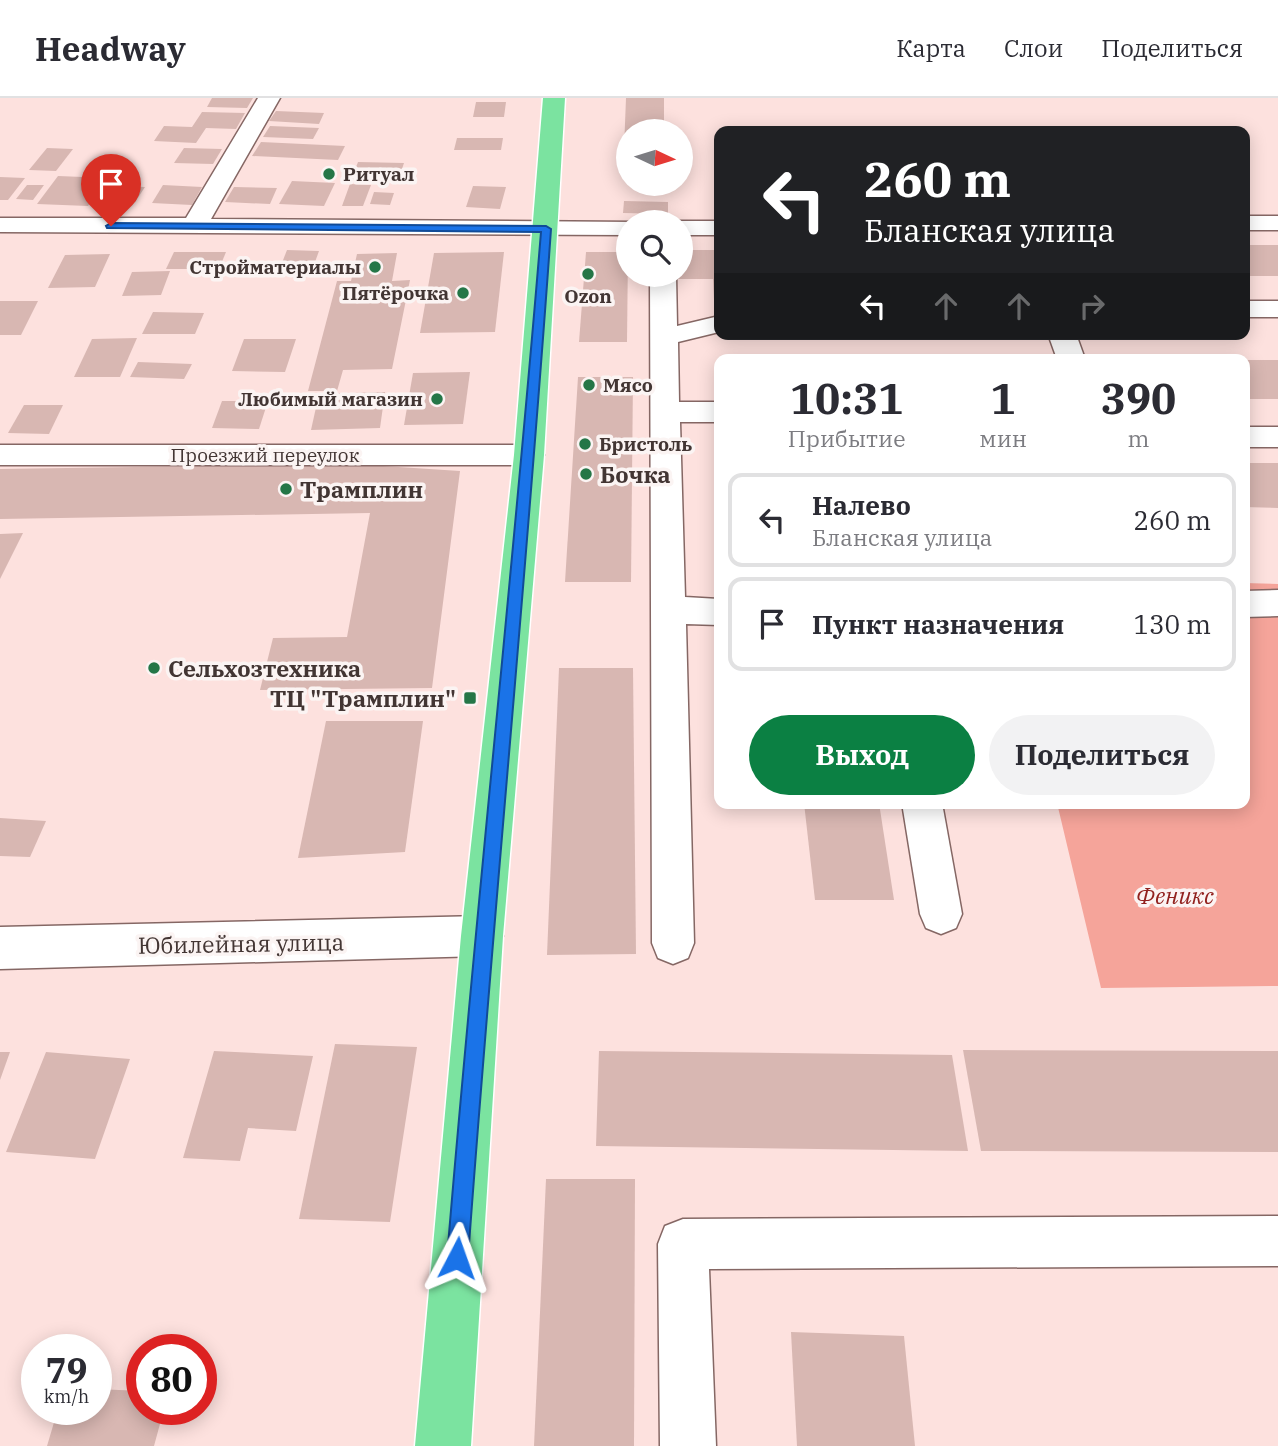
<!DOCTYPE html>
<html lang="ru">
<meta charset="utf-8">
<style>
body{margin:0;font-family:"IBM Plex Serif",serif;background:#f2f2f3;color:#2b2b33;height:100vh;display:flex;flex-direction:column;font-size:26px;white-space:nowrap}
*{box-sizing:border-box;margin:0}
p{font-size:23px;color:#7c7c81}
.icon{flex:none;width:38px;height:38px;fill:none;stroke:currentColor;stroke-width:2;stroke-linecap:round;stroke-linejoin:round}
.map{position:relative;flex:1;overflow:hidden}
.details{position:absolute;left:714px;top:256px;width:536px;height:455px;display:flex;flex-direction:column;background:#fff;border-radius:14px;box-shadow:0 4px 18px #0003}
.details>*{flex:none}
.banner{position:absolute;left:714px;top:28px;width:536px;height:214px;border-radius:14px;box-shadow:0 4px 18px #0003;background:#202124;color:#fff;overflow:hidden}
.needle{width:46px;rotate:94deg}
.fabs{position:absolute;left:616px;top:21px;display:grid;gap:14px}
.fabs a{display:grid;place-items:center;width:77px;height:77px;border-radius:50%;background:#fff;box-shadow:0 4px 18px #0003;font-size:35px}
.speed{position:absolute;left:21px;top:1236px;display:flex;gap:14px;font-size:35px;font-weight:700;text-align:center}
.speed>*{display:grid;place-content:center;width:91px;height:91px;border-radius:50%;background:#fff;box-shadow:0 4px 18px #0003;line-height:1}
.speed small{font-size:18px;font-weight:400}
.speed .limit{border:10px solid #d22;background:#fff;color:#111}
.pin{position:absolute;display:grid;place-items:center;width:60px;height:60px;color:#fff;margin:-72px -30px;border-radius:50% 50% 50% 0;rotate:-45deg;box-shadow:0 0 7px #0007}
.pin .icon{rotate:45deg}
.me{position:absolute;width:77px;margin:-38px;rotate:4deg;stroke-linejoin:round;filter:drop-shadow(0 0 5px #0008)}
.turn{display:flex;align-items:center;gap:24px;height:147px;padding:0 35px;font-size:32px}
.turn .icon{width:91px;height:91px;stroke-width:2.5}
.turn b{display:block;font-size:49px;line-height:60px}
.lanes{display:flex;align-items:center;height:66px;padding:0 35px;background:#0003;justify-content:center;gap:35px;direction:ltr}
.lanes .off{opacity:.35}
.eta{display:flex;justify-content:space-evenly;align-items:center;height:119px;text-align:center}
.eta b{font-size:42px;font-weight:700;line-height:49px}
.cta{display:flex;gap:14px;margin-top:auto;padding:14px 35px}
.cta a{flex:1;height:80px;border-radius:42px;background:#0b8043;color:#fff;font-size:28px;font-weight:700;line-height:80px;text-align:center}
.cta a+a{background:#f2f2f3;color:#2b2b33}
ul{padding:0;list-style:none}
li{display:flex;align-items:center;gap:21px;height:94px;margin:0 14px 10px;padding:0 21px;border:4px solid #e1e1e2;border-radius:14px}
li div{flex:1}
li b{display:block;font-size:26px}
li em{font-style:normal}
header{display:flex;align-items:center;gap:42px;box-sizing:border-box;height:98px;padding:0 35px;background:#fff;border-bottom:2px solid #e1e1e2}
header strong{font-size:33px}
nav{display:flex;gap:38px;margin-inline-start:auto;font-size:24px}
.map>svg:first-child{display:block}
.green{fill:#f5a49a}
.building{fill:#d8b7b2}
.lines{fill:none;stroke-linecap:round;stroke-linejoin:round}
.minor-casing{stroke:#856764;stroke-width:3}
.highway-casing{stroke:#fff;stroke-width:3}
.minor{fill:#fff;fill-rule:evenodd}
.highway{fill:#7be3a0;fill-rule:evenodd}
.route{fill:#1a73e8;stroke:#114b97;stroke-width:2}
.poi-dot{fill:#247647;stroke:#fbf4f3;stroke-width:2.5}
.labels{text-anchor:middle;dominant-baseline:central;stroke-width:7;stroke-linejoin:round;paint-order:stroke}
.far-poi-label{font-size:19px;font-weight:bold;fill:#423533;stroke:#fbf4f3;text-anchor:start}
.far-street-label{font-size:19px;fill:#423533;stroke:#fbf4f3}
.poi-label{font-size:23px;font-weight:bold;fill:#423533;stroke:#fbf4f3;text-anchor:start}
.park-label{font-size:23px;font-style:italic;fill:#92221f;stroke:#fbf4f3}
.street-label{font-size:23px;fill:#423533;stroke:#fbf4f3}
</style>
<header>
<strong>Headway</strong>
<nav><a>Карта</a><a>Слои</a><a>Поделиться</a></nav>
</header>
<div class="map">
<svg width="1278" height="1348" viewBox="0 0 1278 1348">
<rect width="100%" height="100%" fill="#fde1de"/>
<path class="green" d="M1244,485L1278,486V888L1101,890L1057,705H1244Z"/>
<g class="building">
<path d="M212,0H253L247,10L207,9Z"/>
<path d="M626,0H664V33H628V77H623Z"/>
<path d="M476,4H506L504,19H473Z"/>
<path d="M276,13L324,15L319,26L269,23Z"/>
<path d="M202,14L245,15L236,31L206,30L196,45L154,43L164,28L192,29Z"/>
<path d="M270,28L319,30L313,41L263,39Z"/>
<path d="M457,40H503L501,52H454Z"/>
<path d="M261,44L345,48L338,62L252,58Z"/>
<path d="M47,50L73,51L56,73L29,72Z"/>
<path d="M184,50L222,51L213,66L174,65Z"/>
<path d="M358,64L404,65L398,83L351,82Z"/>
<path d="M58,78L108,80L88,108L37,106Z"/>
<path d="M0,79L25,80L8,102H0Z"/>
<path d="M292,83L335,85L324,108L279,106Z"/>
<path d="M350,86L371,87L363,108H342Z"/>
<path d="M27,87H44L33,102L16,101Z"/>
<path d="M163,87L202,89L192,107L152,105Z"/>
<path d="M122,88L145,89L135,104L111,103Z"/>
<path d="M473,88L506,89L500,111L466,109Z"/>
<path d="M234,89L277,90L270,106L225,104Z"/>
<path d="M374,94L394,95L390,107L370,106Z"/>
<path d="M624,103L668,104V116L623,115Z"/>
<rect x="1244" y="147" width="34" height="31"/>
<path d="M287,152L319,153L311,175H278Z"/>
<path d="M681,152H719V202H714L713,181H672L671,177H681Z"/>
<path d="M174,154H226L219,171H166Z"/>
<path d="M504,154L495,234L420,235L434,155Z"/>
<path d="M586,154H628L627,244H579Z"/>
<path d="M397,155L392,183L410,182L392,271L343,272L337,293H308L337,183H351L357,156Z"/>
<path d="M110,156L95,189L48,190L65,157Z"/>
<path d="M170,173L161,197L122,198L132,174Z"/>
<path d="M0,203H38L21,237H0Z"/>
<path d="M153,214L204,215L195,236H142Z"/>
<path d="M137,240L120,279H74L92,241Z"/>
<path d="M244,241H296L285,274L232,273Z"/>
<rect x="1244" y="262" width="34" height="39"/>
<path d="M138,264L192,266L184,281L130,279Z"/>
<path d="M470,274L463,326L404,327L413,275Z"/>
<path d="M578,279H633L631,484H565Z"/>
<path d="M385,294L380,330L311,332L319,296Z"/>
<path d="M222,303H268L259,331L212,330Z"/>
<path d="M24,307H63L49,336L8,335Z"/>
<path d="M1244,365H1278V410L1244,409Z"/>
<path d="M202,368H383L460,373L432,590L260,592L273,540L347,539L370,415L0,421V371Z"/>
<path d="M23,435L0,481V436Z"/>
<path d="M559,570H633L636,856L547,857Z"/>
<path d="M326,623H423L405,754L298,760Z"/>
<path d="M804,705H879L894,802H815Z"/>
<path d="M0,720L46,723L30,759L0,758Z"/>
<path d="M335,946L417,949L390,1124L299,1121Z"/>
<path d="M963,952L1278,953V1054L981,1053Z"/>
<path d="M214,953L313,958L296,1033L248,1030L240,1063L183,1060Z"/>
<path d="M599,953L952,957L968,1053L596,1048Z"/>
<path d="M0,954H10L0,982Z"/>
<path d="M46,954L130,961L95,1061L6,1054Z"/>
<path d="M546,1081H635L634,1348H534Z"/>
<path d="M791,1234L904,1238L915,1348H797Z"/>
<path d="M96,1291L142,1293V1311H164L154,1348H47L58,1311H96Z"/>
</g>
<g class="lines">
<g class="minor-casing">
<g id="minor">
<path d="M258,0H280L211,121L635,124H628V137L0,134V120H186Z"/>
<rect x="1244" y="118" width="34" height="14"/>
<path d="M681,123H719V137H681V124H674Z"/>
<path d="M650,177H676L677,228L719,218V234L678,244L679,304H719V324H680L685,499L719,501V527L686,526L694,845L688,860L673,866L658,860L652,845Z"/>
<rect x="1244" y="203" width="34" height="16"/>
<path d="M1048,236H1076L1085,261H1057Z"/>
<rect x="1244" y="329" width="34" height="20"/>
<path d="M0,347H529L540,350L544,357L540,364L529,367H0Z"/>
<path d="M1278,492V518L1244,519V493Z"/>
<path d="M902,705H942L962,816L956,830L941,836L926,830L920,816Z"/>
<path d="M482,818L497,824L503,838L497,852L482,858L0,871V829Z"/>
<path d="M1278,1118V1168L709,1171L716,1348H660L658,1146L665,1128L683,1121Z"/>
</g>
</g>
<g class="highway-casing">
<path id="highway" d="M543,0H565L544,357L503,838L471,1348H415L461,838L514,357Z"/>
</g>
<use href="#minor" class="minor"/>
<use href="#highway" class="highway"/>
</g>
<path class="route" d="M111,125L546,128L551,131C527,475 493,817 468,1160L465,1168L457,1171L450,1168L447,1160C475,818 513,477 541,134L107,130L106,128Z"/>
<g class="poi-dot">
<circle cx="329" cy="76" r="7"/>
<circle cx="375" cy="169" r="7"/>
<circle cx="588" cy="176" r="7"/>
<circle cx="463" cy="195" r="7"/>
<circle cx="589" cy="287" r="7"/>
<circle cx="437" cy="301" r="7"/>
<circle cx="585" cy="346" r="7"/>
<circle cx="586" cy="376" r="7"/>
<circle cx="286" cy="391" r="7"/>
<circle cx="154" cy="570" r="7"/>
<rect x="463" y="593" width="14" height="14" rx="3.5"/>
</g>
<g class="labels">
<g class="far-poi-label">
<text x="343" y="76">Ритуал</text>
<text x="361" y="169" text-anchor="end">Стройматериалы</text>
<text x="449" y="195" text-anchor="end">Пятёрочка</text>
<text x="588" y="198" text-anchor="middle">Ozon</text>
<text x="603" y="287">Мясо</text>
<text x="423" y="301" text-anchor="end">Любимый магазин</text>
<text x="599" y="346">Бристоль</text>
</g>
<g class="far-street-label">
<text x="265" y="357">Проезжий переулок</text>
</g>
<g class="poi-label">
<text x="600" y="376">Бочка</text>
<text x="300" y="391">Трамплин</text>
<text x="168" y="570">Сельхозтехника</text>
<text x="456" y="600" text-anchor="end">ТЦ "Трамплин"</text>
</g>
<g class="park-label">
<text x="1175" y="797">Феникс</text>
</g>
<g class="street-label">
<text transform="translate(241 845) rotate(-1)">Юбилейная улица</text>
</g>
</g>
</svg>
<div class="fabs">
<a><svg class="needle" viewBox="-14 -14 28 28"><path d="M0-13l5 13h-10z" fill="#e53935"/><path d="M0 13l5-13h-10z" fill="#7c7c81"/></svg></a>
<a><svg class="icon" aria-label="search" viewBox="0 0 24 24"><circle cx="10" cy="10" r="6"/><path d="M15 15l6 6"/></svg></a>
</div>
<div class="speed"><div>79<small>km/h</small></div><div class="limit">80</div></div>
<div class="pin" style="left:111px;top:128px;background:#d93025"><svg class="icon" aria-label="arrive" viewBox="0 0 24 24"><path d="M6 21V4h12l-3 4 3 4H6"/></svg></div>
<svg class="me" style="left:457px;top:1160px" viewBox="-20 -20 40 40"><path d="M0-17L14 15 0 8-14 15z" fill="#1a73e8" stroke="#fff" stroke-width="4"/></svg>
<div class="banner">
<div class="turn"><svg class="icon" aria-label="left" viewBox="0 0 24 24"><path d="M17 20v-9H6M10 6l-5 5 5 5"/></svg><div><b>260 m</b>Бланская улица</div></div>
<div class="lanes"><svg class="icon" aria-label="left" viewBox="0 0 24 24"><path d="M17 20v-9H6M10 6l-5 5 5 5"/></svg><svg class="icon off" aria-label="ahead" viewBox="0 0 24 24"><path d="M12 20V5M6 11l6-6 6 6"/></svg><svg class="icon off" aria-label="ahead" viewBox="0 0 24 24"><path d="M12 20V5M6 11l6-6 6 6"/></svg><svg class="icon off" aria-label="right" viewBox="0 0 24 24"><path d="M7 20v-9h11M14 6l5 5-5 5"/></svg></div>
</div>
<section class="details">
<div class="eta">
<div><b>10:31</b><p>Прибытие</p></div>
<div><b>1</b><p>мин</p></div>
<div><b>390</b><p>m</p></div>
</div>
<ul>
<li><svg class="icon" aria-label="left" viewBox="0 0 24 24"><path d="M17 20v-9H6M10 6l-5 5 5 5"/></svg><div><b>Налево</b><p>Бланская улица</p></div><em>260 m</em></li>
<li><svg class="icon" aria-label="arrive" viewBox="0 0 24 24"><path d="M6 21V4h12l-3 4 3 4H6"/></svg><div><b>Пункт назначения</b></div><em>130 m</em></li>
</ul>
<div class="cta"><a>Выход</a><a>Поделиться</a></div>
</section>
</div>
